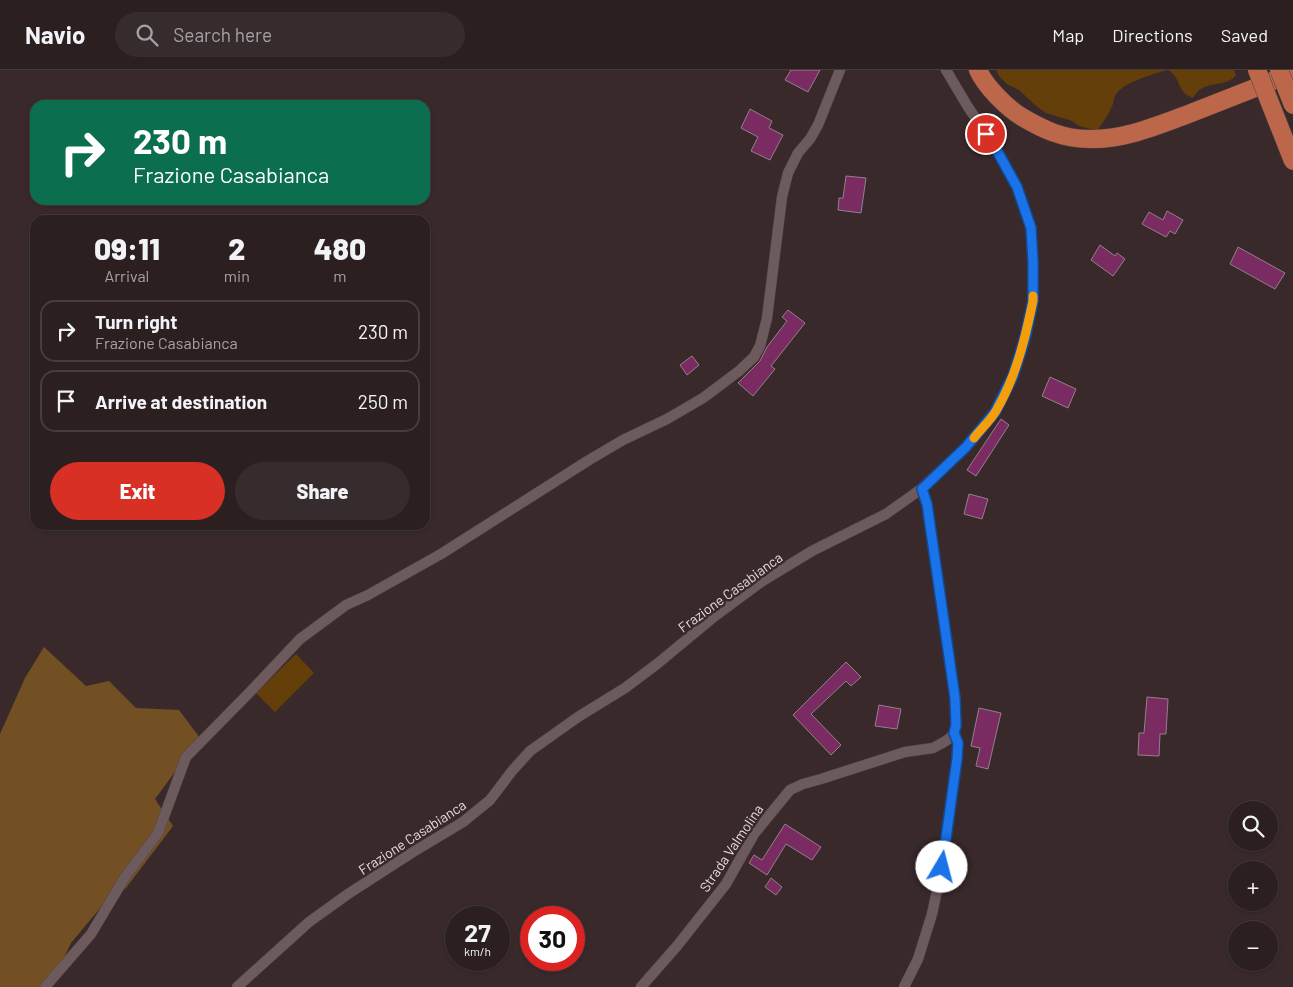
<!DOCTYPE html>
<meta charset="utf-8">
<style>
body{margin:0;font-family:Barlow,sans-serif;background:#372c2d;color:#f1f3f6;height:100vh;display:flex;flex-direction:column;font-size:19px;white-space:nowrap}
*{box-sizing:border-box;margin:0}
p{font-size:16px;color:#a6a2a5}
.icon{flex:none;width:28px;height:28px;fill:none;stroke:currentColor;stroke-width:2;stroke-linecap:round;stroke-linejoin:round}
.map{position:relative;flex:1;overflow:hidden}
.details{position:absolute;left:30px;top:145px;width:400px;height:315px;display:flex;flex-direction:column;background:#2b1f20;border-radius:15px;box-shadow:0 1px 4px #0004,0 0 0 1px #473d3e}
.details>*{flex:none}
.guide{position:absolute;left:30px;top:30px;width:400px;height:105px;border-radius:15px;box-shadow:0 1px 4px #0004,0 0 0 1px #473d3e;background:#0b6e4f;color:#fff;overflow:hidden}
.fabs{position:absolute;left:1228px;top:731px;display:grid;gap:10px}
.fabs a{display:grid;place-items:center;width:50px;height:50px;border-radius:50%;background:#2b1f20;box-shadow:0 1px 4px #0004,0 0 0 1px #473d3e;font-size:25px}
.speed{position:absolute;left:445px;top:836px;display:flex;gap:10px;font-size:25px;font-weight:700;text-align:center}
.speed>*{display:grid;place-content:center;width:65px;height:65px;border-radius:50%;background:#2b1f20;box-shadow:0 1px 4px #0004,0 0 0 1px #473d3e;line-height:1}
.speed small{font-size:12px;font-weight:400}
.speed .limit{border:8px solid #d22;background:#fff;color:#111}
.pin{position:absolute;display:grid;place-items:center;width:42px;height:42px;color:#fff;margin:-21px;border:2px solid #fff;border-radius:50%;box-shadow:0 1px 5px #0007}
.me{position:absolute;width:55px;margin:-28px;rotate:8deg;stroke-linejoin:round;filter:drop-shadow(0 0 4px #0008)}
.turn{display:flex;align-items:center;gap:18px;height:105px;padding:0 20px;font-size:22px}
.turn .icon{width:65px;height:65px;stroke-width:2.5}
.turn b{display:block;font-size:35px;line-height:42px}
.eta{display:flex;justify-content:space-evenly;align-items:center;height:85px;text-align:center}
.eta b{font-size:30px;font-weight:800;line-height:35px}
.action{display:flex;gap:10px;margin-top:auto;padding:10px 20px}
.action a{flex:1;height:58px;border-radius:30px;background:#d93025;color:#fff;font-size:20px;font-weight:800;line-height:58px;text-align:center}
.action a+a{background:#372c2d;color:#f1f3f6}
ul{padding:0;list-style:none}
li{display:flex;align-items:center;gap:15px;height:62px;margin:0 10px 8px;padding:0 10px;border:2px solid #473d3e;border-radius:15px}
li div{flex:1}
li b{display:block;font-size:19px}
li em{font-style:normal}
header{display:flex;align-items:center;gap:30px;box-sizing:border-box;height:70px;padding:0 25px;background:#2b1f20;border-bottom:1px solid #473d3e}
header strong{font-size:24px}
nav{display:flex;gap:28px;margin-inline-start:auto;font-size:18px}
.search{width:350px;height:45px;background:#372c2d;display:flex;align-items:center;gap:12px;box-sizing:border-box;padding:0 18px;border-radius:28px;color:#a6a2a5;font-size:19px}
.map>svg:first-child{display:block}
.green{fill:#643f0a}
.forest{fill:#734f24}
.building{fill:#7a2b61;stroke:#91818a}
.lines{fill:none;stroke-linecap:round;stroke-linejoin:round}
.minor-casing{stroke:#534647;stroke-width:11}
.motorway-casing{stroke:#534647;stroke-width:19}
.minor{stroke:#6d5a5c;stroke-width:10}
.motorway{stroke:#bc674a;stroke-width:18}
.motorway-bridge-casing{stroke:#534647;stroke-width:19;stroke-linecap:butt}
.motorway-bridge{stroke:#bc674a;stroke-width:18}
.route-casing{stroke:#114b97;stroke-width:12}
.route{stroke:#1a73e8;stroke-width:9}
.slow{stroke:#f59e0b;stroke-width:9}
.labels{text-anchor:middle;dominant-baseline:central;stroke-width:5;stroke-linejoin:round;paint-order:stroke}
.street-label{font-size:14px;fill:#e6dbdc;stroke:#39292b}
</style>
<header>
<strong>Navio</strong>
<div class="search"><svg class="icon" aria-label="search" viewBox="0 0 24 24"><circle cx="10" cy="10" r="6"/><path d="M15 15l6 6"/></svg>Search here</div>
<nav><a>Map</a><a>Directions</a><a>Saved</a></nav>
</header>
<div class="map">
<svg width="1293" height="917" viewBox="0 0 1293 917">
<rect width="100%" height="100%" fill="#39292b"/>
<g class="green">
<path d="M996,0H1166C1152,5 1122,12 1115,26C1114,27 1113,33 1113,34C1109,44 1103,52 1097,61L1079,56L1072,51L1046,43L1035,35L1019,20L1007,14L999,6Z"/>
<path d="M1168,0H1234L1236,5C1227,17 1209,11 1198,21C1196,23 1194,26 1193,28C1176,22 1182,8 1168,0Z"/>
<path d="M296,584L314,603L275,642L256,623Z"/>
</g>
<path class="forest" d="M44,577L86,616L109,611L136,638L179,640L200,668L155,729L173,756L126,818L106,831L71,873L50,917H0V664L25,608Z"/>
<g class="building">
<path d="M791,0H820L808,22L785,10Z"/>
<path d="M750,39L772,51L769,58L783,65L770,90L751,81L758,67L741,58Z"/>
<path d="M846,106L866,108L861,143L838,140L839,128H843Z"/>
<path d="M1167,141L1183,150L1175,164L1170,161L1166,167L1142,154L1149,142L1163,150Z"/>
<path d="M1100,175L1115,186L1117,183L1125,189L1113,206L1091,190Z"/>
<path d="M1238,177L1285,203L1275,219L1230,194Z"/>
<path d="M788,240L805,253L771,296L775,299L753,326L738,313L760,291L767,277L787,251L782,247Z"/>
<path d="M692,286L699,295L687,305L680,295Z"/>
<path d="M1050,307L1076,319L1068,338L1042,326Z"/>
<path d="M1001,349L1009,355L976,406L967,400Z"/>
<path d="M969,424L988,429L982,449L964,444Z"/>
<path d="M846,592L861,607L851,616L846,611L811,644L841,675L831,685L793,645Z"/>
<path d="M1147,627L1168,629L1166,664H1160L1159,686L1138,685L1139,663H1144Z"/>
<path d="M879,635L901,639L897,659L875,656Z"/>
<path d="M979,638L1001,643L988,699L976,696L980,678L971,676Z"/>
<path d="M785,754L821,777L812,790L786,774L767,805L749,793L754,785L762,790Z"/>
<path d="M771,808L782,817L776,825L765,817Z"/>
</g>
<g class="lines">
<g class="minor-casing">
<g id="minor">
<path d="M45,917L91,864L125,807L158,763L186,687L248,624L300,569L346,535L368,525L441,484L589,390L623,370L667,349L703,328L739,301L754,287L760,276L767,248L782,127L788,103L798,83L810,69L818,55L840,0"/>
<path d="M237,917L309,852L348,824L413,782L463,752L490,730L512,701L530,681L578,647L625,618L657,594L715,546L761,512L812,481L886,444L921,419L966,377L995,342L1013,306L1025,268L1033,231V193L1031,158L1017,117L995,77L968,37L946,0"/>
<path d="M641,917L677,876L726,814L754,764L790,720L803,714L821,709L905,682L933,678L944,672L950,668L954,663L956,656L955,628L927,434L921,419"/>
<path d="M904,917L918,889L932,844L942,797L957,689L958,673L954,663"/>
</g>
</g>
<g class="motorway-casing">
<path id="motorway" d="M978,0C985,16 1007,38 1022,47C1044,60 1063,69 1090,69C1123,70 1156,56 1186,45C1222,31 1257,17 1293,3"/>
</g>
<use href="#minor" class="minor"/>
<use href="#motorway" class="motorway"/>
<g class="motorway-bridge-casing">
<g id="motorway-bridge">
<path d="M1257,0L1293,91"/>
<path d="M1279,0L1293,35"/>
</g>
</g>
<use href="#motorway-bridge" class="motorway-bridge"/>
</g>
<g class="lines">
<g class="route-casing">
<path id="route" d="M942,797L957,689L958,673L954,663L956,656L955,628L927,434L922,419L966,377L995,342L1013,306L1025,268L1033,231V192L1031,158L1017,117L995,77L986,64"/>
</g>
<use href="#route" class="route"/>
<path class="slow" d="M974,368C981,359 990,351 996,341C1016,307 1025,269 1033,231V226"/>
</g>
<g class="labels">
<g class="street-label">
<text transform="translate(730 522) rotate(-36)">Frazione Casabianca</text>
<text transform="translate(412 767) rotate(-33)">Frazione Casabianca</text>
<text transform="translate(731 778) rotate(-56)">Strada Valmolina</text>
</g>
</g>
</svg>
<div class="fabs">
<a><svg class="icon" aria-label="search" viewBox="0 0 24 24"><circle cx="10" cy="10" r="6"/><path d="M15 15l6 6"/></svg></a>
<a>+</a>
<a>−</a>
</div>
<div class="speed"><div>27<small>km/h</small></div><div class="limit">30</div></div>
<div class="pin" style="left:986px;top:64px;background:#d93025"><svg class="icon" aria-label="arrive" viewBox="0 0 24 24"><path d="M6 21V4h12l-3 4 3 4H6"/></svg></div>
<svg class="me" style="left:942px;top:797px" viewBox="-20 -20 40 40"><circle r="19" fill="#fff"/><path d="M0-13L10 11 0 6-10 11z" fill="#1a73e8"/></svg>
<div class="guide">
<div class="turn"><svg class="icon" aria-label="right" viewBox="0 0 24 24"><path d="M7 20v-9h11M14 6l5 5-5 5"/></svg><div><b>230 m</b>Frazione Casabianca</div></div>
</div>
<section class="details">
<div class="eta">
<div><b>09:11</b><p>Arrival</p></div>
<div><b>2</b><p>min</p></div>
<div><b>480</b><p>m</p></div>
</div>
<ul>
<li><svg class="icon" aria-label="right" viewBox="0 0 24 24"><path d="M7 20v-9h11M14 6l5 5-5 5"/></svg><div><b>Turn right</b><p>Frazione Casabianca</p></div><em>230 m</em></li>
<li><svg class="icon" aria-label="arrive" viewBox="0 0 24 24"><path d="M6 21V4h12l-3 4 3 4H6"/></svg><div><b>Arrive at destination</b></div><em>250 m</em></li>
</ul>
<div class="action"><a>Exit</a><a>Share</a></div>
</section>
</div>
